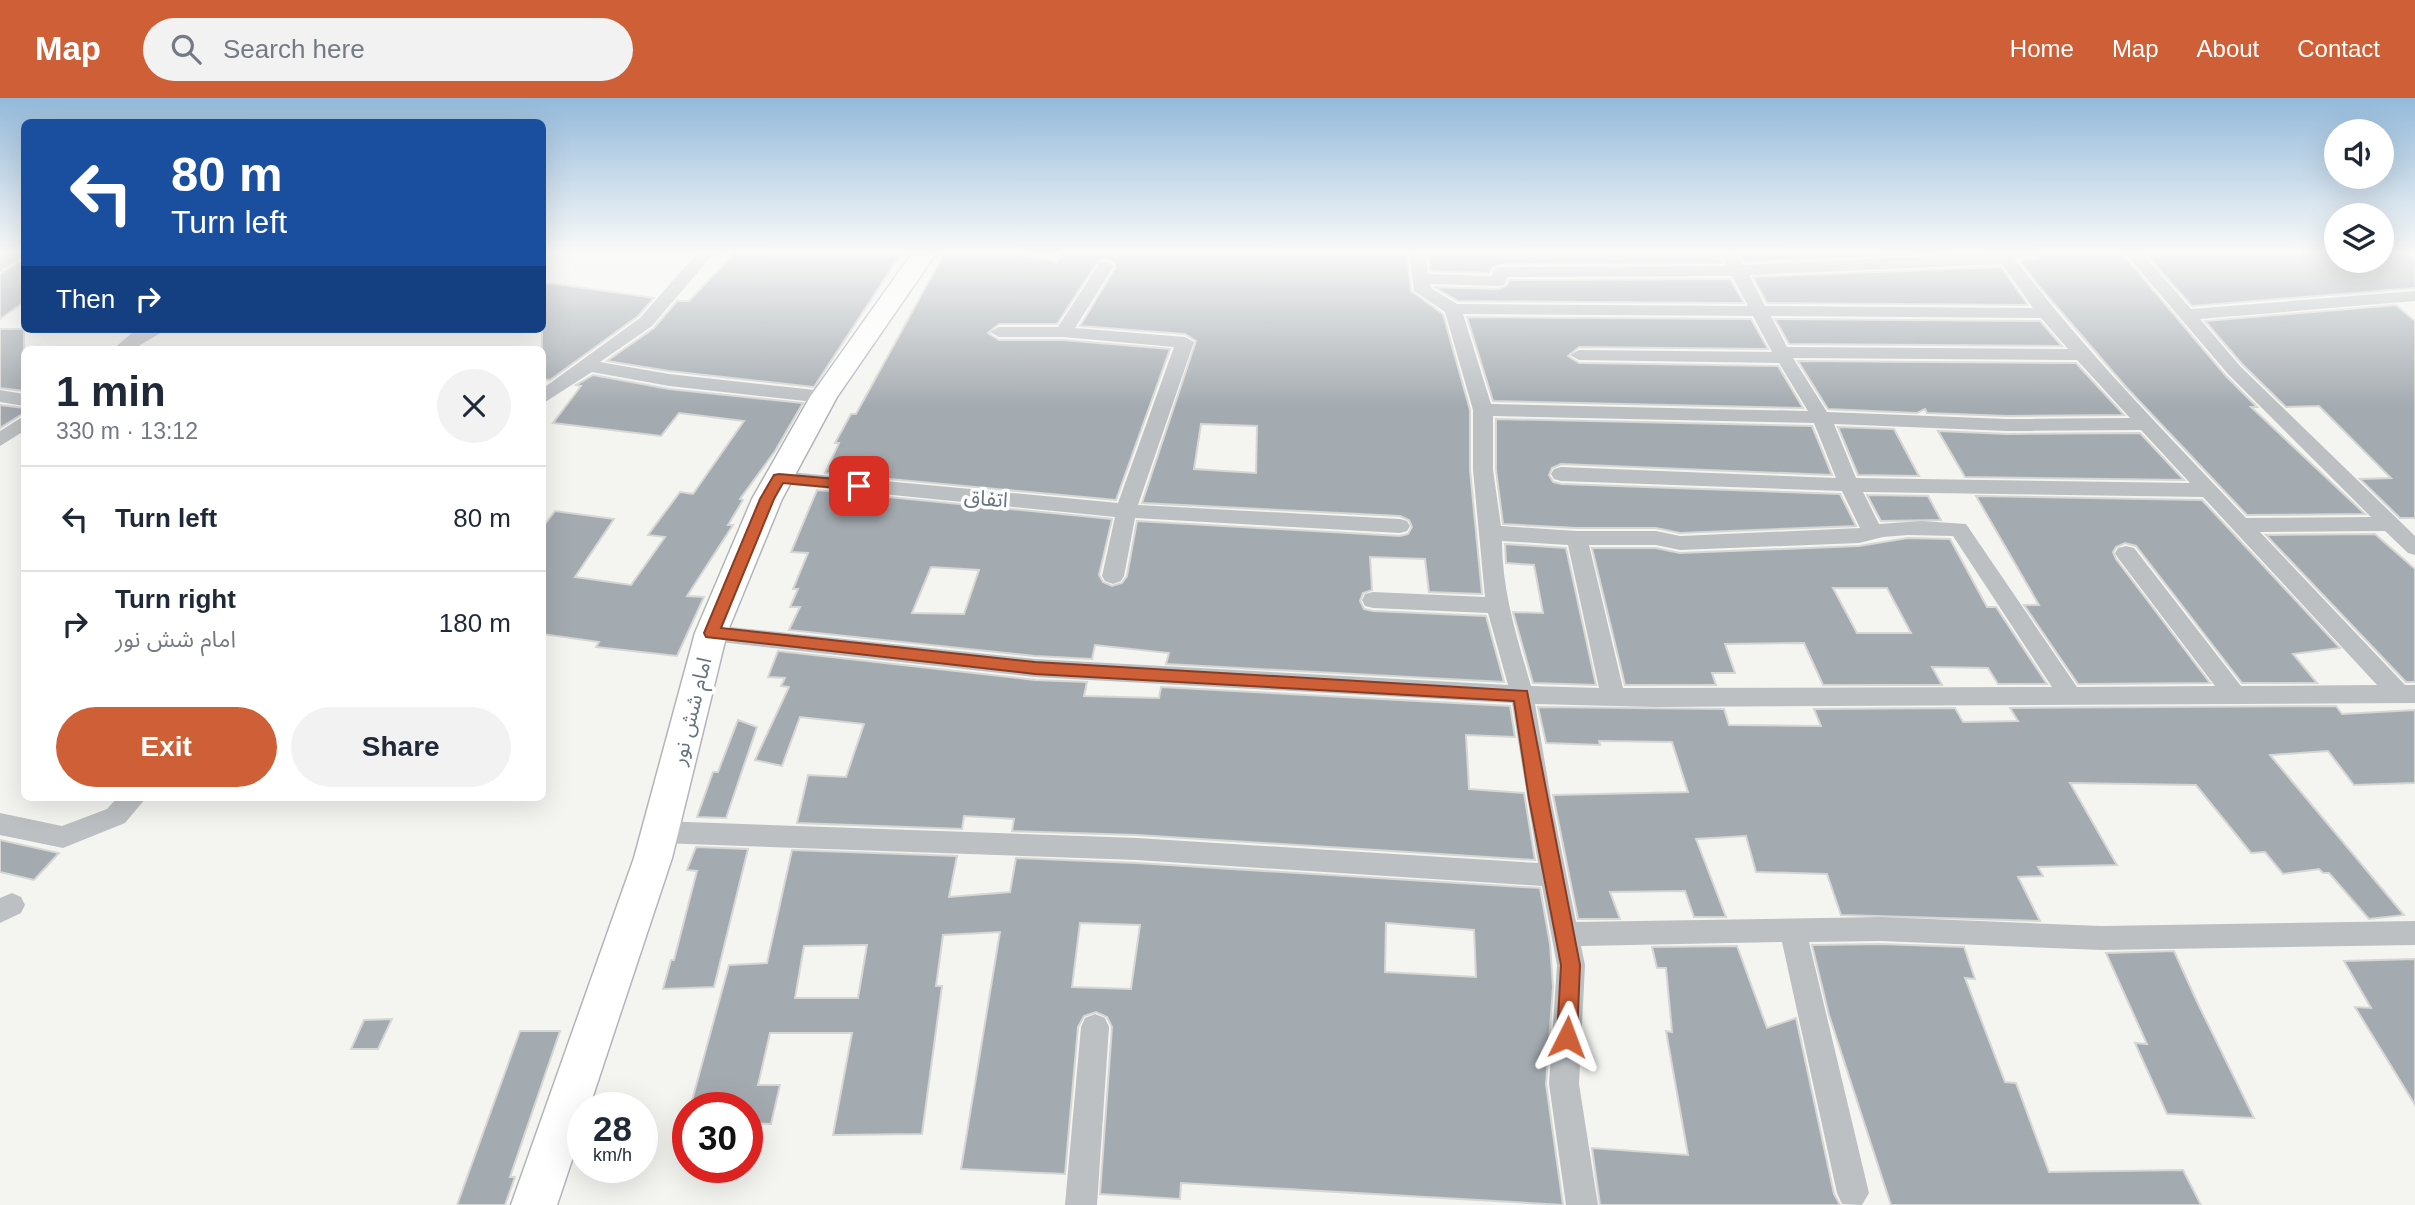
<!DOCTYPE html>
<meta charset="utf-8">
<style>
body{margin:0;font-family:Arial,"Noto Sans Arabic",sans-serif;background:#f2f2f3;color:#1f2937;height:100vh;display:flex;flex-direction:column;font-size:26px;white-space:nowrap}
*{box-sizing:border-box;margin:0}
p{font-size:23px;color:#747a83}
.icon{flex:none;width:38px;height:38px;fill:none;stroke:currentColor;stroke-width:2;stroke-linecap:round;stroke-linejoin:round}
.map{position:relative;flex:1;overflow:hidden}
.sheet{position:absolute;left:21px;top:248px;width:525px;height:455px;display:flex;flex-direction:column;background:#fff;border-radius:10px;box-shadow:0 7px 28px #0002}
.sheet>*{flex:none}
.guide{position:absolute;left:21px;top:21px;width:525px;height:214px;border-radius:10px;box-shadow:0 7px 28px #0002;background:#1a4fa0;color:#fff;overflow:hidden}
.buttons{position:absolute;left:2324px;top:21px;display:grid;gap:14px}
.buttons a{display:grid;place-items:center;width:70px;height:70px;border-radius:50%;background:#fff;box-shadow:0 7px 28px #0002;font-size:35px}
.speed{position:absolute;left:567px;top:994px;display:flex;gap:14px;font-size:35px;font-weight:700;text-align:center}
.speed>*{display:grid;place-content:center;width:91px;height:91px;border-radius:50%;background:#fff;box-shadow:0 7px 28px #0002;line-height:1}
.speed small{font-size:18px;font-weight:400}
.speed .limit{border:10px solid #d22;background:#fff;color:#111}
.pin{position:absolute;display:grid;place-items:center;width:60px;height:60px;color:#fff;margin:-30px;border-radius:14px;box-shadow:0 4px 10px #0006}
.me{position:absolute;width:77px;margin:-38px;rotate:3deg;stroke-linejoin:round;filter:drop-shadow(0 0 5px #0008)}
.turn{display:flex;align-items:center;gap:24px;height:147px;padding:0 35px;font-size:32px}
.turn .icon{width:91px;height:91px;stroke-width:2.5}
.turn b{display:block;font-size:49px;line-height:60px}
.then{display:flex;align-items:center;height:66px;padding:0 35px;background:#0003;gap:14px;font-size:26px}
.round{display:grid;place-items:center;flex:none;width:74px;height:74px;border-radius:37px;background:#f2f2f3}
.overview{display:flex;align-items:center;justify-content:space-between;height:119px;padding:0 35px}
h1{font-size:42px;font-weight:700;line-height:52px}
.cta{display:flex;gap:14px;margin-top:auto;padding:14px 35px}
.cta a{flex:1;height:80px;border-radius:42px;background:#cf5f37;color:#fff;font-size:28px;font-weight:700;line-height:80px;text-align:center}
.cta a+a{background:#f2f2f3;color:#1f2937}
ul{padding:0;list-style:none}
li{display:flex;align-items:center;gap:21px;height:105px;padding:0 35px;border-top:2px solid #e0e1e3}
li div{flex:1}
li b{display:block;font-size:26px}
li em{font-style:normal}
header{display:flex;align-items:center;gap:42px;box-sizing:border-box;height:98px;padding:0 35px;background:#cf5f37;color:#fff}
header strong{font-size:33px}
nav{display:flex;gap:38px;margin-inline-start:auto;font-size:24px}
.search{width:490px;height:63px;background:#f2f2f3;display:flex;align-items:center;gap:18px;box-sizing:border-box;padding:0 24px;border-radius:38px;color:#747a83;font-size:26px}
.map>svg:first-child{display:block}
.building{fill:#a4abb0;stroke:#d6d6d4;stroke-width:2;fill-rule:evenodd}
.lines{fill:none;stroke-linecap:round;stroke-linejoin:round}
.secondary-casing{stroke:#b1b5b9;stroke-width:3}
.street{fill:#bcc0c3;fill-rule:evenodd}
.secondary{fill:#fff;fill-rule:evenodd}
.route{fill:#cf5f37;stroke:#873e24;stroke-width:2}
.labels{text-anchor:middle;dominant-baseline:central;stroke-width:7;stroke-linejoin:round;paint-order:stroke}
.street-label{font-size:21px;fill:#67747f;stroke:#fff}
</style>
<header>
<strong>Map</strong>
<div class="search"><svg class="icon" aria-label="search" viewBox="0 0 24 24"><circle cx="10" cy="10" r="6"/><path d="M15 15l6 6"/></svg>Search here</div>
<nav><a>Home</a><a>Map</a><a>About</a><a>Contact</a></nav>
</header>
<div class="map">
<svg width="2415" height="1107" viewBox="0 0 2415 1107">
<rect width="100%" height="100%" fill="#f4f5f1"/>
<g class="building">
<path d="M735,154H902L814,289L669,273L607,263L654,230L677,203H689Z"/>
<path d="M945,154H1011L1057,164L1063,154H1407L1411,193L1443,216L1470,312V372L1482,496L1429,494L1425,461L1370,459L1372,492L1363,495L1360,503L1364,511L1373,513L1486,518L1504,584L1166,566L1169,555L1095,547L1092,561L1035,558L789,532L800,509H790L798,491H793L808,455L791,454L817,392L1112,421L1099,477L1103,484L1112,488L1122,485L1127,478L1137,423L1400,438L1408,436L1412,429L1409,422L1400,418L1142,405L1196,243L1185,236L1080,228L1116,169L1115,166L1106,160L1098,163L1057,226H999L988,235L999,242H1063L1170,251L1116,402L825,375L839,345H835L851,316H856ZM1201,326L1257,328L1256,375L1194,371ZM931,469L979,472L964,516L912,515Z"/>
<path d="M1428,154H1717L1723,165L1501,166L1493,169L1489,175L1430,173Z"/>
<path d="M1739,154H1959L1745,164Z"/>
<path d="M2034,154H2121L2226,278L2257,309H2251L2365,416L2247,417L2126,289L2039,188L2020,163L2039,161Z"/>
<path d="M2144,154H2336V163H2382V154H2403L2415,162V190L2192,208Z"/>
<path d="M24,161V204L0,221V176Z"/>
<path d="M2001,169L2028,207L1767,205L1753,179Z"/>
<path d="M1730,181L1744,205L1458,203L1434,189L1498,191L1506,188L1510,182Z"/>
<path d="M542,185L556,186L654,200L638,218L550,282L542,281Z"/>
<path d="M2396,207L2415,223V420H2400L2360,381L2391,380L2319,308L2286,309L2242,266L2205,223Z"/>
<path d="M1467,219L1751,221L1768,251L1579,249L1568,258L1579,265L1778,268L1803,310L1493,303Z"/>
<path d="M1775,221L2040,223L2062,248L1789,246Z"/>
<path d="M0,231H24V293L0,290Z"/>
<path d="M1798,263L2076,265L2124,317L2007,318L1927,315L1925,311L1917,315L1828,311Z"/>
<path d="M593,277L669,291L803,305L775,353L740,401L743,402L728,427H733L687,498L704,499L677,558L596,549L599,544L542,536V430L555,413L614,421L575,479L631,487L665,439L648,437L680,394L693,396L744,323L679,315L661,338L553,325L581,288L576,287Z"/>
<path d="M0,307L24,310V315L0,330Z"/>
<path d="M1496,321L1812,328L1832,377L1561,366L1552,370L1549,377L1553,384L1561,386L1840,396L1856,428L1680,435L1656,430H1577L1503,426L1496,372Z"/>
<path d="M1838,329L1894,331L1919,378L1858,377Z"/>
<path d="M1938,333L2007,336L2140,335L2184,382L1965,379Z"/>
<path d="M1867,397L1928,398L1941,422L1881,423Z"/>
<path d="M1976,398L2202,402L2340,550L2293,556L2317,585H2242L2136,448L2125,445L2116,449L2113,454L2116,461L2210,585L2078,586L2024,507H2039Z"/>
<path d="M2375,436L2415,471V584H2406L2266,437Z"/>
<path d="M1908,440L1950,441L1987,509H1996L2047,586H1998L1988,570L1932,569L1942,587H1823L1804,545L1725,546L1735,575H1712L1716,587H1625L1592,450H1656L1680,455L1859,448ZM1833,490H1887L1911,535H1857Z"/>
<path d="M1505,446L1566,450L1596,587L1533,585L1513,514L1543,515L1534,467L1506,465Z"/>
<path d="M778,553L1035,582L1087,584L1084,598L1159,600L1161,589L1510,608L1515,639L1466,637L1469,691L1524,695L1535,762L1137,737L1012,733L1014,721L964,718L962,731L797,725L808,677L846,679L864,626L800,619L782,668L755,662L789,589L781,588L785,580L768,579Z"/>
<path d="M2336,608L2342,616L2415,612V685L2354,687L2328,653L2270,657L2404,817L2369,821L2329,775H2323L2319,771L2283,776L2265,754L2251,755L2196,687L2070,685L2117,767L2038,769L2043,778L2018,779L2040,823L1841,817L1827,776L1756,774L1746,738L1696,741L1726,819H1694L1685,793L1610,794L1620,821H1578L1553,697L1688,694L1672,644L1599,643L1600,647L1546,645L1538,609L1724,611L1729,627L1821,628L1814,611L1955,610L1963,624L2018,623L2010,610Z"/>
<path d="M738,622L757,629L726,720L697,719L713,674H718Z"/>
<path d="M0,742L59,755L34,782L0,774Z"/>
<path d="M696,749L748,751L714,889L663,891L671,862H674L697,773L687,772Z"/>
<path d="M792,752L957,758L949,799L1010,794L1016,760L1137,765L1540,790L1550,846L1553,889L1546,986L1563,1107L1181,1085L1180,1101L1100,1096L1112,929L1107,919L1096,914L1084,918L1078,929L1065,1076L961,1071L1000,834L943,837L936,888H942L922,1036L833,1037L852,935H770L758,987H780L771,1026L747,1025V1010H690L729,867L767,865ZM1080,825L1140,827L1131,891L1072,889ZM1386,825L1474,832L1476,879L1385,874ZM865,847H867L858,900H795L804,848Z"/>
<path d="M1881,846L1964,849L1975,881L1965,880L2005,984L2016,985L2049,1074L2183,1072L2201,1107H1891L1829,917L1812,847Z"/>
<path d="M1737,848L1767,930L1796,920L1834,1096L1840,1107H1600L1592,1050L1688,1057L1666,933L1672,934L1666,870H1657L1652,849Z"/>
<path d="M2174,853L2198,906L2254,1020L2167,1016L2135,945L2147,946L2106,855Z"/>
<path d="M2415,861V1007L2355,909L2371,910L2344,863Z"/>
<path d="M392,921L378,951H351L364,922Z"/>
<path d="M520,933H560L510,1079H515L505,1107H457Z"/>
</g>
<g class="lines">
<g class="secondary-casing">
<path id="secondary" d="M913,154H937L837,299L782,401L727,535L672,760L589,1010H583V1029L557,1107H511L634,760L695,535L752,401L810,299Z"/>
</g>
<g class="street">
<path d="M9,154H24V158L0,173V160Z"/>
<path d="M698,154H715L652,228L600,264L669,276L824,293L831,295L833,299L831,303L824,305L669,288L592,274L542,306V291L640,220Z"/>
<path d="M1409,154H1425L1428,176L1491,178L1495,170L1501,169L1727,168L1720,154H1736L1743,167L2010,154C2081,250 2165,334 2246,420L2371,419L2228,276L2124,154H2141L2191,211L2415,193V203L2200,221L2240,268L2415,438V457L2408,455L2385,433L2260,434L2405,587H2415V605L1655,609L1535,606L1551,701L1576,824L1881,819L2101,828L2415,823V847L2101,852L1881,843L1809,844L1869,1095L1862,1107L1842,1106L1837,1095L1782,844L1581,848L1585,867L1579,986L1598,1107H1566L1549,986L1557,867L1542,788L1137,762L660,745L651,742L647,734L651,726L660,723L1137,740L1538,765L1512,605L1035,579L711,543L703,541L700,535L703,529L711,527L1035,561L1508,587L1488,515L1373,510L1365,508L1362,502L1365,496L1373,494L1485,499L1473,372V312L1445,214L1414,193ZM2002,166L2033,210L1765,208L1749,177ZM1732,178L1748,208L1457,206L1431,190L1430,186L1498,188L1504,187L1508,179ZM1463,216L1753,218L1772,254L1579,252L1570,257L1579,262L1779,265L1808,313L1491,306ZM1771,218L2041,220L2068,251L1787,249ZM1793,260L2077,262L2130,320L2007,321L1827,314ZM1493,318L1814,325L1836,380L1561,369L1554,371L1551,376L1554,381L1561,383L1842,393L1860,430L1680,438L1656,433H1577L1501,428L1493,372ZM1834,326L2007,333L2141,332L2190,385L1856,380ZM1863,394L2203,399L2377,587L2241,588L2134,450L2126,448L2118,450L2115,455L2118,460L2215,588L2077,589L1966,426L1921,423L1879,426ZM1908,437L1953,438L2052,589L1623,590L1589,447H1656L1680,452L1859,445L1883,439ZM1502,443L1568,447L1599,590L1531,588C1517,540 1502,493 1502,443Z"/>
<path d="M1106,163L1114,168L1075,230L1185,239L1194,244L1138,407L1400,421L1407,423L1410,428L1407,433L1400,435L1135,420L1124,478L1121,483L1113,486L1105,483L1102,478L1115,419L772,385L769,380L772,375L779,373L1118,405L1174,249L1063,239H999L990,234L999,229H1058L1100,164Z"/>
<path d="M142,231H167L132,252H112L132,235Z"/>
<path d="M0,292L24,296V308L0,304Z"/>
<path d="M24,318V333L0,348V333Z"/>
<path d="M117,700H146L125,725L63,750L0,737V715L62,728L107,711Z"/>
<path d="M12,795L21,799L25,807L21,815L0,825V800Z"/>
<path d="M1095,916L1105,920L1109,929L1097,1107H1065L1081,929L1085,920Z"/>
</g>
<use href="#secondary" class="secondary"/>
</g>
<linearGradient id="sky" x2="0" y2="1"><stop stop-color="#93b9da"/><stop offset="0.5" stop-color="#fafaf9"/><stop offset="1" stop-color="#fafaf9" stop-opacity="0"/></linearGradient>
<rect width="2415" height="309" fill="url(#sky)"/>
<path class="route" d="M779,376L859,383L866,388L859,392L783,385L774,401L721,530L1035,564L1527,593L1580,867L1577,939L1574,945L1567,948L1559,945L1557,939L1561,867L1529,701L1514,603L1035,576L706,539L704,535L760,401L774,377Z"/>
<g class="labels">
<g class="street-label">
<text transform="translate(986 400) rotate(5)">اتفاق</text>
<text transform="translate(691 613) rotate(-76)">امام شش نور</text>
</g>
</g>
</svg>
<div class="buttons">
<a><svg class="icon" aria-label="sound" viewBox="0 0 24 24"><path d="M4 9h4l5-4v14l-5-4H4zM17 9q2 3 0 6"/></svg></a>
<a><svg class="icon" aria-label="layers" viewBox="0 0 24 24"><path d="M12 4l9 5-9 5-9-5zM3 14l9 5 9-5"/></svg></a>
</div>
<div class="speed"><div>28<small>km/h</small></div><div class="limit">30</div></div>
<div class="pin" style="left:859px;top:388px;background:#d93025"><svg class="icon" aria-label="arrive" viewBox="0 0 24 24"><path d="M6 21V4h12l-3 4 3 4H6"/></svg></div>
<svg class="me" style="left:1567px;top:939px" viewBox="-20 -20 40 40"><path d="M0-17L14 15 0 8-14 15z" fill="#cf5f37" stroke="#fff" stroke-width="4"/></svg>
<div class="guide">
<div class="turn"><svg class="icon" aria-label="left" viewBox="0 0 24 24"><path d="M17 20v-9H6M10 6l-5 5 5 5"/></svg><div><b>80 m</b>Turn left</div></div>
<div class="then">Then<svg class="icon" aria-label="right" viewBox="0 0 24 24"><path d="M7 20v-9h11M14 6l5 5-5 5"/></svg></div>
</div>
<section class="sheet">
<div class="overview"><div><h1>1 min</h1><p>330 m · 13:12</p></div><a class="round"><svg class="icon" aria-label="close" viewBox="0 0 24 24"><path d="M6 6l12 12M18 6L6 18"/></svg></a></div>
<ul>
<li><svg class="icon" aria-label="left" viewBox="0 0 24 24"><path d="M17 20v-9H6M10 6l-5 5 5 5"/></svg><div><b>Turn left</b></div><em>80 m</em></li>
<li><svg class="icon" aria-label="right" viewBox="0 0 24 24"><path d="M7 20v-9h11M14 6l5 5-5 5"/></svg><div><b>Turn right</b><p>امام شش نور</p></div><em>180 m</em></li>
</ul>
<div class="cta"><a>Exit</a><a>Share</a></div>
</section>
</div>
